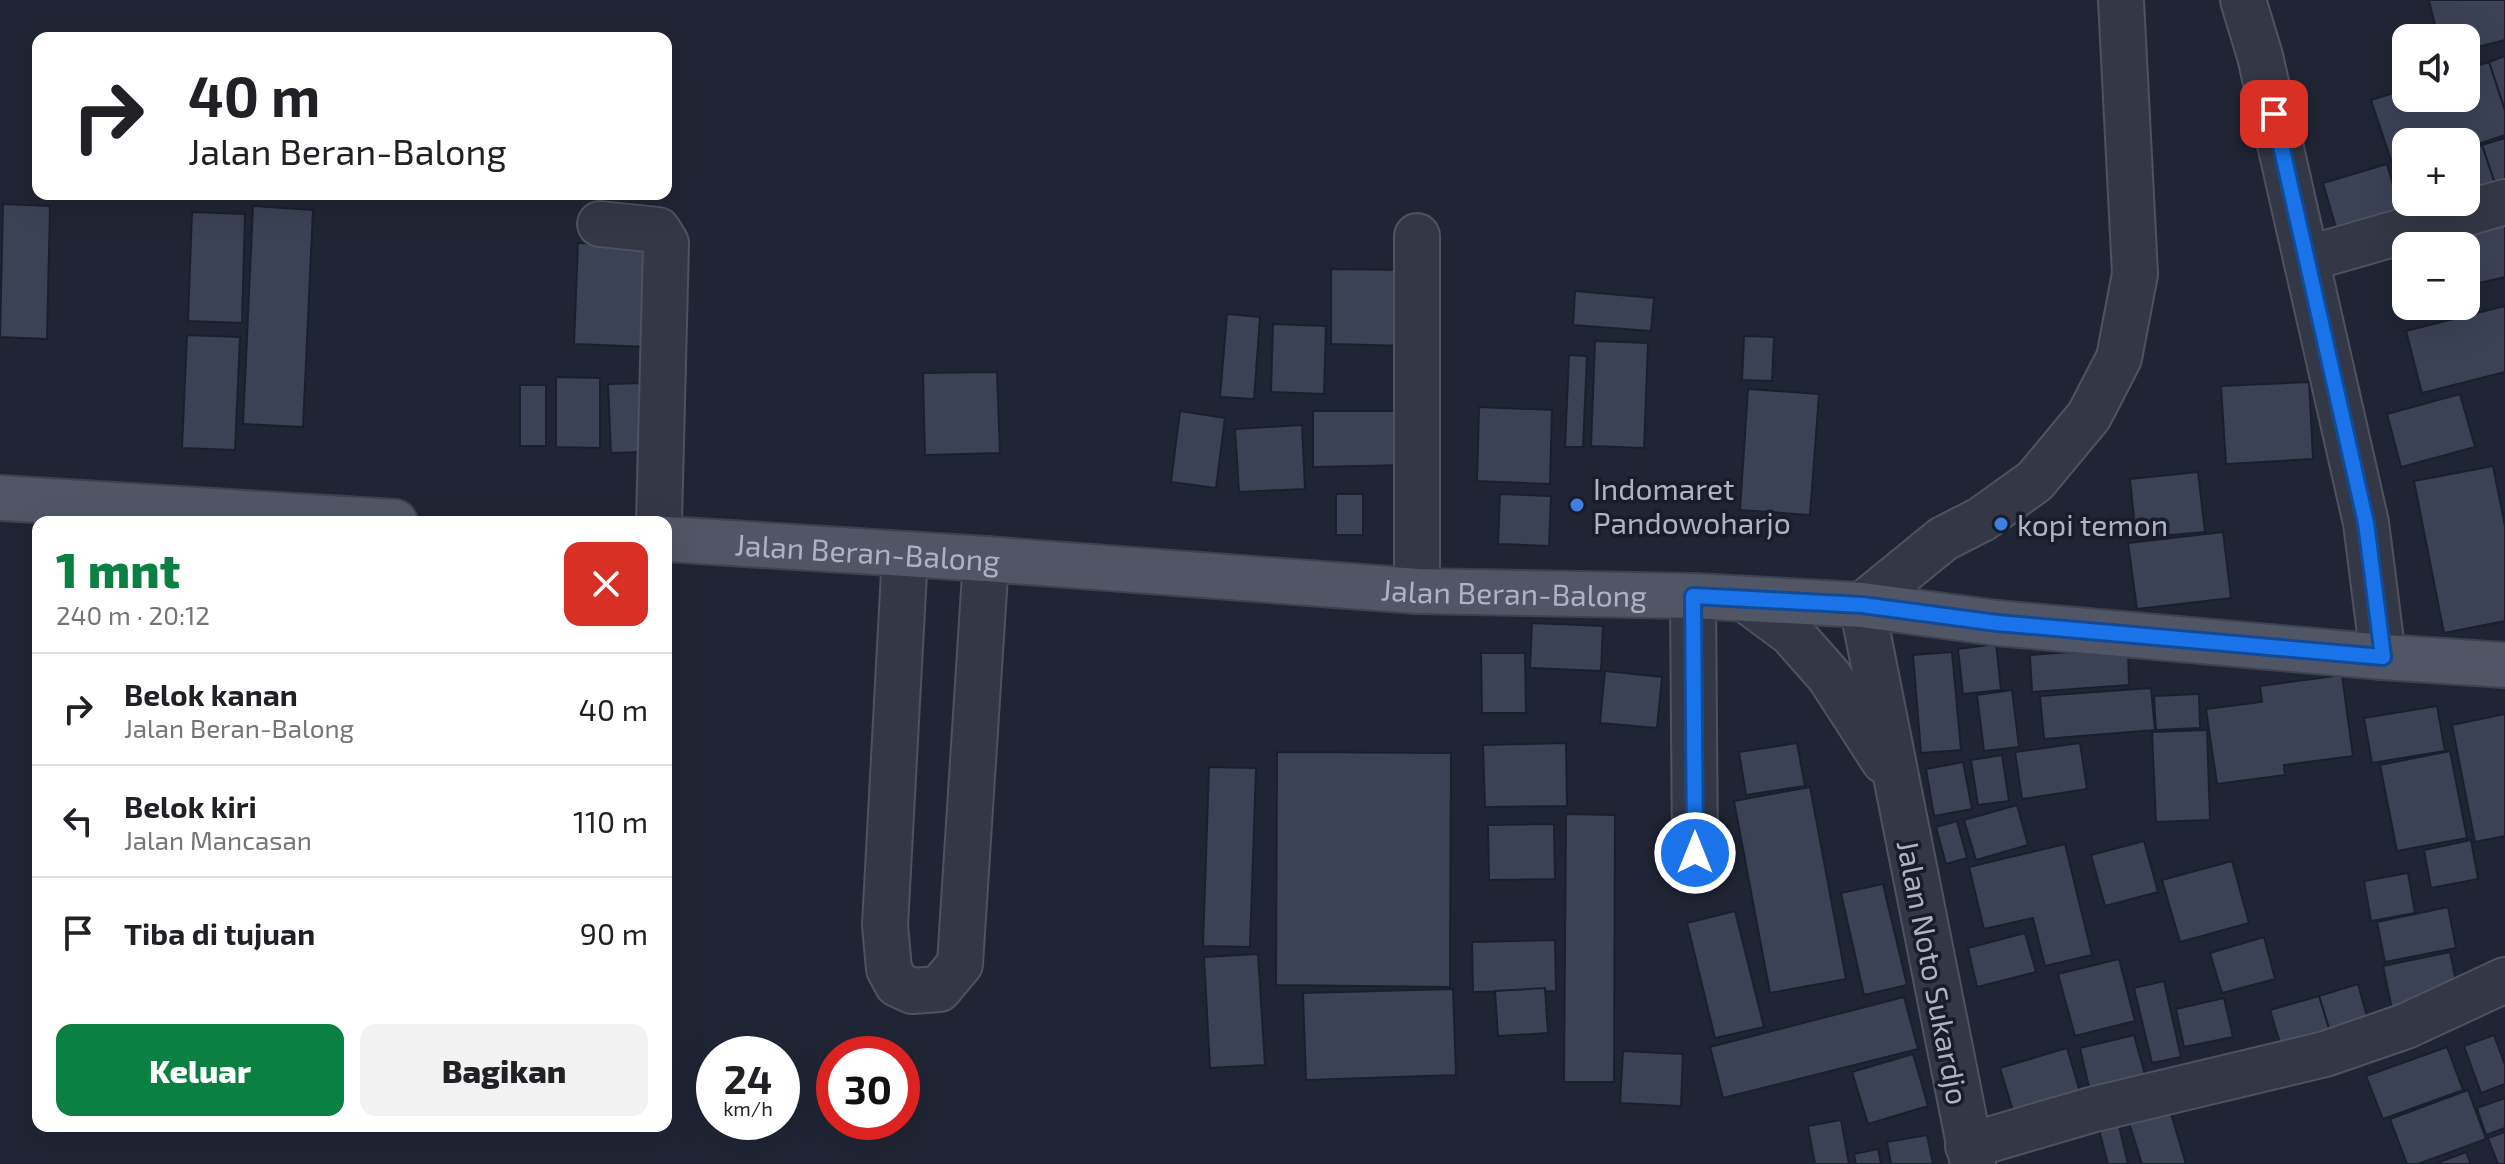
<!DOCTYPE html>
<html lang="id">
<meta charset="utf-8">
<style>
body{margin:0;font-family:"Exo 2",sans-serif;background:#f2f2f2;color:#202124;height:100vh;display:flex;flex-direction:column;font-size:30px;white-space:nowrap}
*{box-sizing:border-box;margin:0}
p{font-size:26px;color:#757577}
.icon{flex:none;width:44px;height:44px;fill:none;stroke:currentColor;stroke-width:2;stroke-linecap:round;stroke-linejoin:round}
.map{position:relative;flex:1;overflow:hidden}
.side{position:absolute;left:32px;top:516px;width:640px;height:616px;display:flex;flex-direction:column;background:#fff;border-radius:16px;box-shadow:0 8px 32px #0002}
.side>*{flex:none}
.guide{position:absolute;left:32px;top:32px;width:640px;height:168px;border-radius:16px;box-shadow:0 8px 32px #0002;background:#fff;color:#202124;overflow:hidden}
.tools{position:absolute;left:2392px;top:24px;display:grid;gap:16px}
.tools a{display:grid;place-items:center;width:88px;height:88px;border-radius:16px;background:#fff;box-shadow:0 8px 32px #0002;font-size:40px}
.speed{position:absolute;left:696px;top:1036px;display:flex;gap:16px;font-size:40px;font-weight:700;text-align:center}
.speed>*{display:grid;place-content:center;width:104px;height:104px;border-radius:50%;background:#fff;box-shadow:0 8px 32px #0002;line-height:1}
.speed small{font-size:20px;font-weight:400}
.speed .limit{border:12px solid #d22;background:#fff;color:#111}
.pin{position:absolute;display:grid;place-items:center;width:68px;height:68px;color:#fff;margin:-34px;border-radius:16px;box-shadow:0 4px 12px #0006}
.me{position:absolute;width:88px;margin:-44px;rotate:0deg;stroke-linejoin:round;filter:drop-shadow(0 0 6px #0008)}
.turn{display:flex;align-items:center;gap:28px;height:168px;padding:0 24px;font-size:36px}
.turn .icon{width:104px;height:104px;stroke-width:2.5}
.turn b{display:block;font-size:56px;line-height:68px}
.round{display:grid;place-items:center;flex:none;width:84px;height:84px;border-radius:16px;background:#f2f2f2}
.headline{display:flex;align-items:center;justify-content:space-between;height:136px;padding:0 24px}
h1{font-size:48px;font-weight:800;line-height:60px;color:#0b8043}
.primary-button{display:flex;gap:16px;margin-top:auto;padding:16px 24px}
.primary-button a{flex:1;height:92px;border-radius:16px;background:#0b8043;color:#fff;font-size:32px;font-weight:800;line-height:92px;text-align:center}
.primary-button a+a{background:#f2f2f2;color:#202124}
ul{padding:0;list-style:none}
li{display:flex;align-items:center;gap:24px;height:112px;padding:0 24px;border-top:2px solid #e0e0e0}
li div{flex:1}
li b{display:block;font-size:30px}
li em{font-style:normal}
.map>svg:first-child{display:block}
.building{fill:#3c4256;stroke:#1b1f2d;stroke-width:2}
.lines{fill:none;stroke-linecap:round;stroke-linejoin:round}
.minor-casing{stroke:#4e5261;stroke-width:48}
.major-casing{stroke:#3d4150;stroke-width:48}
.minor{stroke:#343846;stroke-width:44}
.major{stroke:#515666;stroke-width:44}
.route-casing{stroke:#114b97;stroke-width:20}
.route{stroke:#1a73e8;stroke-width:14}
.shop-dot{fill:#3f7fe0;stroke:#191d2b;stroke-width:3}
.labels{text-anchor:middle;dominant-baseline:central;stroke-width:7;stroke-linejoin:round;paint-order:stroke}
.poi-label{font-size:30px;fill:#aeb2c3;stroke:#191d2b;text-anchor:start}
.street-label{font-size:30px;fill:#aeb2c3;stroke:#191d2b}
</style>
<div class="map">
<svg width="2505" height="1164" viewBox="0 0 2505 1164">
<rect width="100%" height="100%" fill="#202535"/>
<g class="building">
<path d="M2429,0H2505V40L2466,50V38H2438Z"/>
<path d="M2505,56V111L2489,62Z"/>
<path d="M2489,62L2505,111V135L2466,148V142H2406V168L2395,172L2371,100L2406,89V98H2466V69Z"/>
<path d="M2505,138V191L2498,193L2482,145Z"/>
<path d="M2482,145L2498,193L2410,222L2394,173L2406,170V202H2466V150Z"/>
<path d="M2387,164L2405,226L2341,245L2323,183Z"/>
<path d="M3,204L50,206L47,339L0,337Z"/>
<path d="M253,206L313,210L303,427L243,424Z"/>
<path d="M192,212L245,214L242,323L188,321Z"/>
<path d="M2505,215V277L2466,286V246H2406V277L2397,239Z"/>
<path d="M578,243L655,246L651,347L574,344Z"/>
<path d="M1331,269L1409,270L1408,346L1331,344Z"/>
<path d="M1575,291L1654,298L1651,331L1573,325Z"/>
<path d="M2505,306V372L2422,393L2406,331Z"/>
<path d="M1227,314L1260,317L1254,399L1220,397Z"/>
<path d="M1273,324L1326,326L1324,394L1271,392Z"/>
<path d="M187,335L240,337L235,450L182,448Z"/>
<path d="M1744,336L1774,337L1772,381L1742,380Z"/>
<path d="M1595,341L1648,343L1644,448L1591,446Z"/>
<path d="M1569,355L1587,356L1583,447H1565Z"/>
<path d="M997,372L1000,453L925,455L923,373Z"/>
<path d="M556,377L600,378V448L556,447Z"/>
<path d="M2309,382L2313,459L2226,464L2221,386Z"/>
<path d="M642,383L644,452L611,453L608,384Z"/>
<rect x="520" y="385" width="26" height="61"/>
<path d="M1748,389L1819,394L1810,515L1740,510Z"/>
<path d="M2460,394L2475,447L2401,467L2387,414Z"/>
<path d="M1479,407L1552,410L1550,484L1477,481Z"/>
<path d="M1180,411L1225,418L1216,488L1171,482Z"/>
<path d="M1313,411H1406L1407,465L1313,467Z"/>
<path d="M1302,425L1305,489L1239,492L1235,429Z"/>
<path d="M2493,466L2505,526V621L2444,633L2414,481Z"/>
<path d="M2198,472L2205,532L2136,538L2130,479Z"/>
<rect x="1336" y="494" width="27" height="41"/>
<path d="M1500,494L1551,496L1549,546L1498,544Z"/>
<path d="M2223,532L2231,598L2137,609L2128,543Z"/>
<path d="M1532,623L1603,626L1601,671L1530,668Z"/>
<path d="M1996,644L2001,690L1963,694L1958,649Z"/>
<path d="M2128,648L2129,685L2032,692L2030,655Z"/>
<path d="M1952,652L1961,750L1921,753L1913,655Z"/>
<path d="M1481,653H1525L1526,713H1482Z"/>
<path d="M1605,671L1662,677L1657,728L1600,723Z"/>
<path d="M2342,675L2353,756L2284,765L2285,775L2217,784L2206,709L2262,702L2260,686Z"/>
<path d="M2151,688L2155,730L2044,739L2040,696Z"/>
<path d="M2012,690L2019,747L1984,751L1977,695Z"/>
<path d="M2199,694L2200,728L2156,730L2154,696Z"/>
<path d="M2437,706L2445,751L2372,763L2364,718Z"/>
<path d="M2505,714V836L2475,842L2452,725Z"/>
<path d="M2207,730L2210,820L2156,822L2152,732Z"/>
<path d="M1566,743L1567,806L1485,807L1483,745Z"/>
<path d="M1797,743L1805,786L1746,795L1739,752Z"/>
<path d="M2080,743L2087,789L2022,799L2015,752Z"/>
<path d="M2450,751L2467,838L2397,851L2380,765Z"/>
<path d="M1277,752L1451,753L1450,987L1276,985Z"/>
<path d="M2002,755L2009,801L1978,805L1971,760Z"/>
<path d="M1963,762L1972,809L1934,816L1926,769Z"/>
<path d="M1209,767L1256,768L1250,947L1203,946Z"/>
<path d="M1810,787L1846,979L1770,993L1734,801Z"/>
<path d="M2017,805L2028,845L1976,860L1964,820Z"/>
<path d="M1566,814L1615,815L1614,1082H1564Z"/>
<path d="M1957,821L1967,858L1946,864L1936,827Z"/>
<path d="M1554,824L1555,879L1489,880L1488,825Z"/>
<path d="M2471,840L2478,879L2431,888L2424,850Z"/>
<path d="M2144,841L2158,892L2105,906L2091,855Z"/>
<path d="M2065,844L2092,955L2045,966L2033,918L1984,929L1969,867Z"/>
<path d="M2232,861L2249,923L2180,942L2162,880Z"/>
<path d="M2408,873L2415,913L2371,921L2364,881Z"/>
<path d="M1883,884L1907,985L1864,995L1841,893Z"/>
<path d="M2448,907L2456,948L2385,962L2377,922Z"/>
<path d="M1735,911L1764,1027L1715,1038L1687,923Z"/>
<path d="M2025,933L2036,972L1977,987L1968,948Z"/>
<path d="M2264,937L2275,979L2222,993L2210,953Z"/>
<path d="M1555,940L1556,991L1473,992L1472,942Z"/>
<path d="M2450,952L2459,996L2392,1009L2383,966Z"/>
<path d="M1258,954L1265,1065L1210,1068L1204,957Z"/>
<path d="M2119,959L2135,1021L2075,1036L2058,974Z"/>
<path d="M2164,981L2181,1057L2152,1063L2134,988Z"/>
<path d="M2358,984L2371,1031L2333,1042L2319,996Z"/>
<path d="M1545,988L1548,1033L1498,1036L1495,991Z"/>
<path d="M1453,989L1456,1075L1306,1080L1303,993Z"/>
<path d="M2319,996L2333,1042L2284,1056L2270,1010Z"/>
<path d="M1904,997L1918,1049L1723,1098L1710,1047Z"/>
<path d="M2224,998L2233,1037L2184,1047L2176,1009Z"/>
<path d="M2134,1035L2147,1082L2091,1096L2080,1048Z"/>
<path d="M2494,1035L2505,1065V1084L2481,1093L2464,1046Z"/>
<path d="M2447,1047L2463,1090L2383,1119L2366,1076Z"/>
<path d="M2067,1048L2083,1102L2016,1121L2000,1068Z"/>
<path d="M1623,1051L1683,1054L1681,1106L1620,1103Z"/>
<path d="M1913,1054L1928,1106L1868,1124L1852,1072Z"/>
<path d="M2468,1090L2486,1139L2418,1164H2407L2390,1119Z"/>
<path d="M2505,1098V1128L2486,1135L2477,1108Z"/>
<path d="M2168,1103L2186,1164H2142L2127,1116Z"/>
<path d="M1841,1120L1849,1164H1815L1808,1126Z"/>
<path d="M2119,1126L2128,1164H2108L2099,1130Z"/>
<path d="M2505,1132V1164H2498L2488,1138Z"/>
<path d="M1927,1135L1933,1164H1891L1887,1142Z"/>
<path d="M1878,1149L1881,1164H1856L1854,1154Z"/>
<path d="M2466,1152L2471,1164H2435Z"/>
</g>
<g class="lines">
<g class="minor-casing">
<g id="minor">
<path d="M2243,0L2260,56L2366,523L2383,657"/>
<path d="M600,224L658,230L666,243L659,522"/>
<path d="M2306,259L2505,202"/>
<path d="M905,554L885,925L889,969L897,984L912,991L939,989L960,964L986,559"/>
<path d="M1417,591V236"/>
<path d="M1693,596L1695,853"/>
<path d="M1745,599L1791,633L1829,676L1884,761"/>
<path d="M1968,1146L2091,1110L2325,1054L2406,1026L2505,980"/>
<path d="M1973,1164L1862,605L1943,539L1982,519L2035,481L2089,416L2119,358L2135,274L2121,0"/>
</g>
</g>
<g class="major-casing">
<g id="major">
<path d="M0,498L395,522"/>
<path id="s1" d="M666,539L986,559L1417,591L1693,596L1862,605L1997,623L2383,657L2505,665"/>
</g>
</g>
<use href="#minor" class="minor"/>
<use href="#major" class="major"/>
</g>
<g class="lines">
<g class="route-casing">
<path id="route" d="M1695,853L1693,596L1862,605L1997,623L2383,657L2366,523L2274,114"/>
</g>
<use href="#route" class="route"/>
</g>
<g class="shop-dot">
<circle cx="1577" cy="505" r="8"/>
<circle cx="2001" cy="524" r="8"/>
</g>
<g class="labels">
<g class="poi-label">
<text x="1593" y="488">Indomaret<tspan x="1593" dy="34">Pandowoharjo</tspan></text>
<text x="2017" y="524">kopi temon</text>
</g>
<g class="street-label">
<text stroke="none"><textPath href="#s1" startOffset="202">Jalan Beran-Balong</textPath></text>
<text stroke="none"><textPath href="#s1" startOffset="850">Jalan Beran-Balong</textPath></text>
<text transform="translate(1934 972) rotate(79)">Jalan Noto Sukardjo</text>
</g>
</g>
</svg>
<div class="tools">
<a><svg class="icon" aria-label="sound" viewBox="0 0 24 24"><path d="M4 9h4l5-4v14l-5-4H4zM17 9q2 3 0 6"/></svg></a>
<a>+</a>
<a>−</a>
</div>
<div class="speed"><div>24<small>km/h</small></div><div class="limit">30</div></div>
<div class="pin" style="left:2274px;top:114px;background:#d93025"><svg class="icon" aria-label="arrive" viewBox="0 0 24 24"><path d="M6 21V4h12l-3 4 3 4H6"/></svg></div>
<svg class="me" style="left:1695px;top:853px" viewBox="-20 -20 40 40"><circle r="17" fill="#1a73e8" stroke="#fff" stroke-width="3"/><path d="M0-11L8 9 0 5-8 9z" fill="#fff"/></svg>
<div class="guide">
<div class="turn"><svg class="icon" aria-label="right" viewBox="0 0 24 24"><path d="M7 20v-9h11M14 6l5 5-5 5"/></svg><div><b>40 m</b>Jalan Beran-Balong</div></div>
</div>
<section class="side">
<div class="headline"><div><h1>1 mnt</h1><p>240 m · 20:12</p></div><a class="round" style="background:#d93025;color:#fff"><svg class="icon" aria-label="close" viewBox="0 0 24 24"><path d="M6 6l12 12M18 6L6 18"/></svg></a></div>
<ul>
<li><svg class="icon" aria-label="right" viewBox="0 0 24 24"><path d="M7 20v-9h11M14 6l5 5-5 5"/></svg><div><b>Belok kanan</b><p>Jalan Beran-Balong</p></div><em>40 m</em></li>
<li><svg class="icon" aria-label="left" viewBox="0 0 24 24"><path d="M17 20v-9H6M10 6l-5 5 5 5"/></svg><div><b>Belok kiri</b><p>Jalan Mancasan</p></div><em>110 m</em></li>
<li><svg class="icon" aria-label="arrive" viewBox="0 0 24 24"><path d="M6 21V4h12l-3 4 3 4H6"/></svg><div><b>Tiba di tujuan</b></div><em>90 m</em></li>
</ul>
<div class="primary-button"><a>Keluar</a><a>Bagikan</a></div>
</section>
</div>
